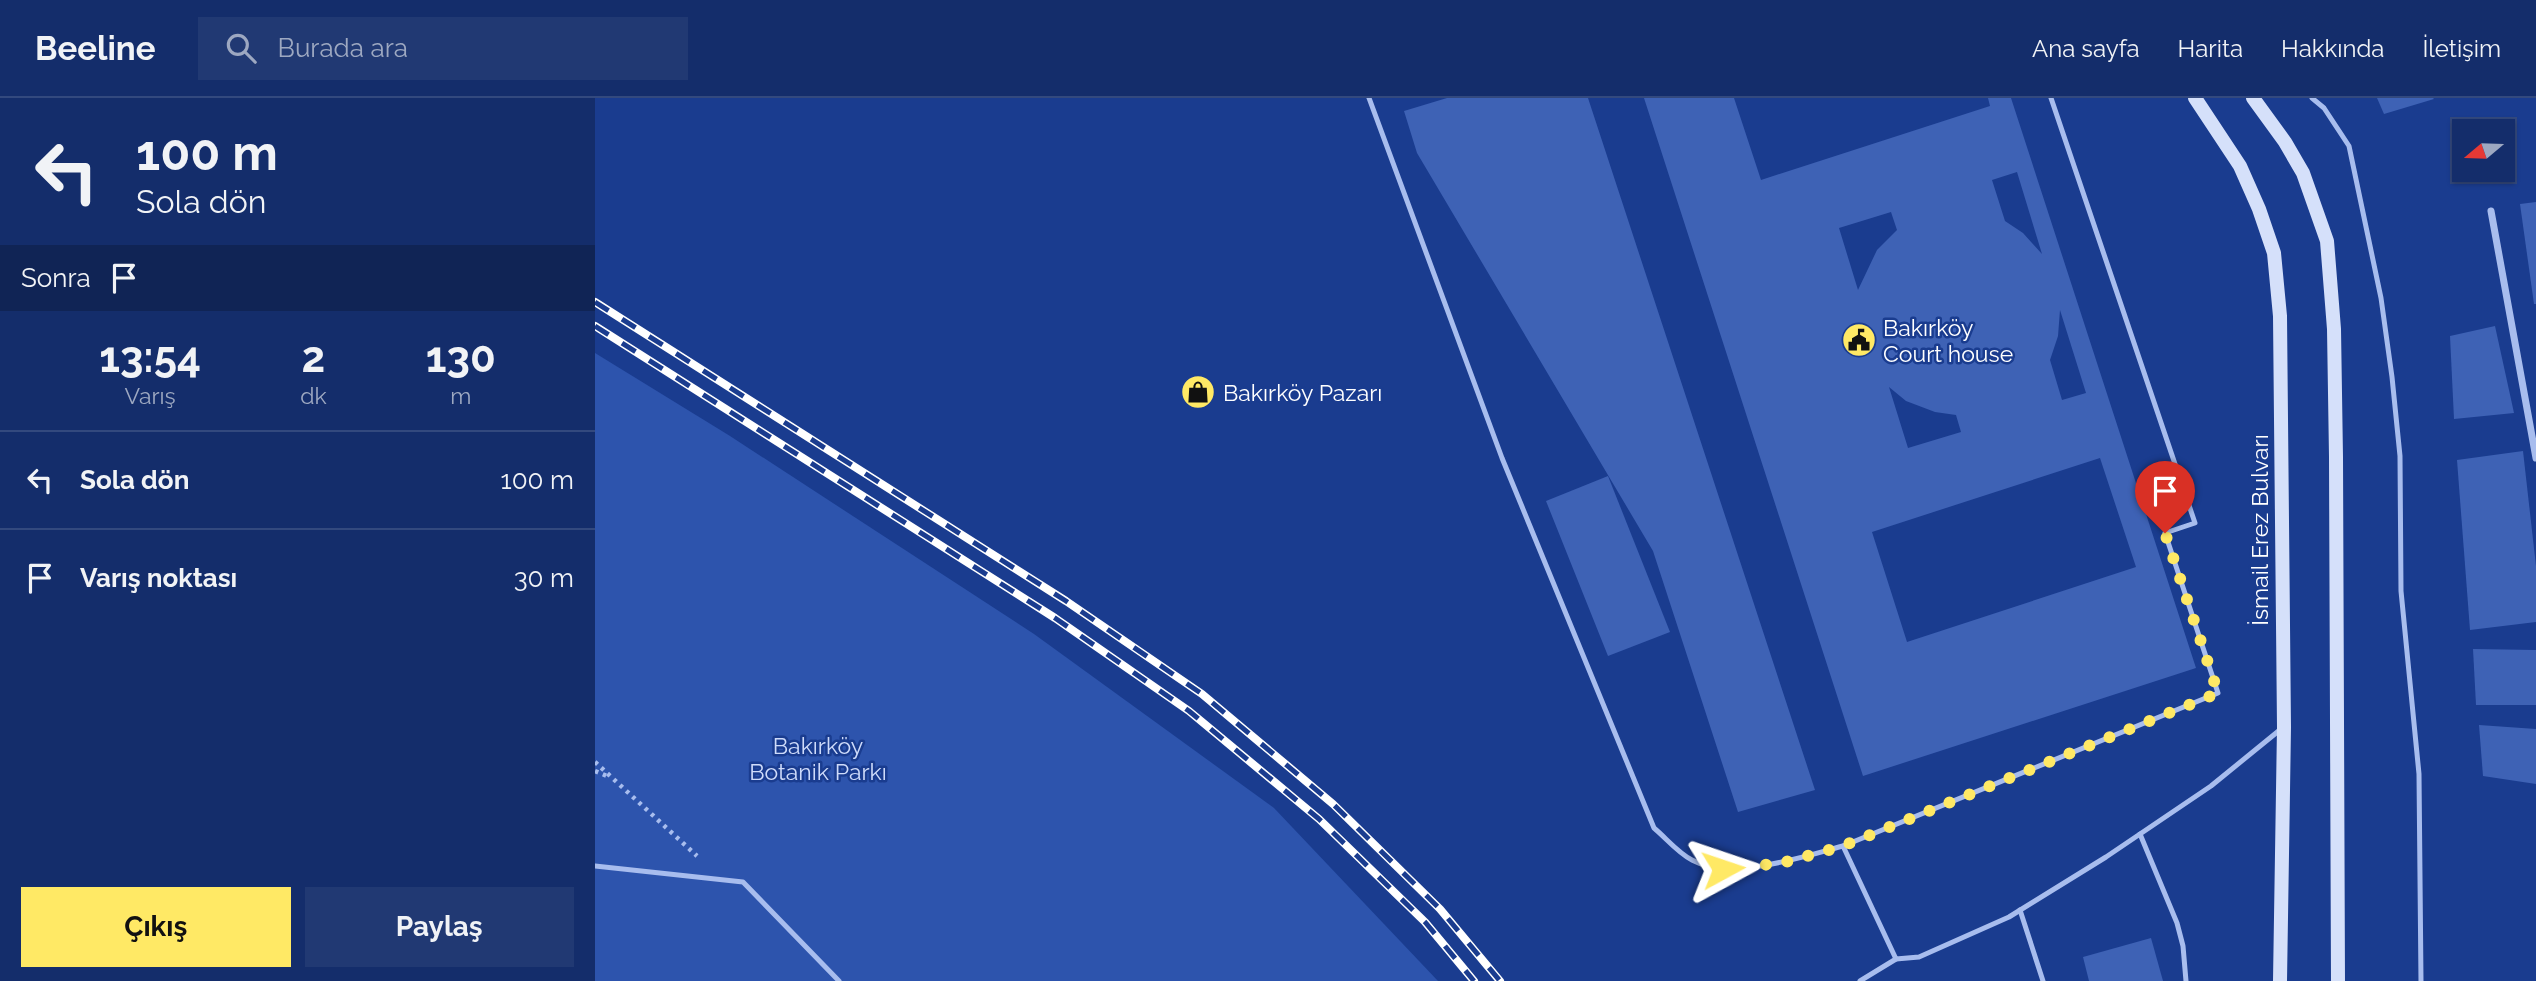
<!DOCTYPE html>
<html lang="tr">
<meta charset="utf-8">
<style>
body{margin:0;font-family:Raleway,sans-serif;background:#213973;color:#f1f3f6;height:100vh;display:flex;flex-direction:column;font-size:26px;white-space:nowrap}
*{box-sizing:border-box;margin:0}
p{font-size:23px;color:#9da8c1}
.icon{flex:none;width:38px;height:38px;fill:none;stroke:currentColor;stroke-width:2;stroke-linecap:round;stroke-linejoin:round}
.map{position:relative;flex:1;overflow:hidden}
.side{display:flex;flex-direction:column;background:#142d6b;width:595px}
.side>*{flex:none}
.hud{background:#142d6b;color:#f1f3f6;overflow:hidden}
.needle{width:46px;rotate:251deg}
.fabs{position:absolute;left:1857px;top:21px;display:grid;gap:14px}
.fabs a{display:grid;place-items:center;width:63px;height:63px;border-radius:0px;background:#142d6b;box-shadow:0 2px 5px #0004,0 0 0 2px #33497e;font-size:35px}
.pin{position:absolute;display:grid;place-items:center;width:60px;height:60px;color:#fff;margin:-72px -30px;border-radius:50% 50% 50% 0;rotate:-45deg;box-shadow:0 0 7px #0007}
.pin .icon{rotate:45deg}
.me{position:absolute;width:77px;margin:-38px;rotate:85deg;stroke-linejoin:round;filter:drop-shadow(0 0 5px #0008)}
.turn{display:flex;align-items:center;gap:24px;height:147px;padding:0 21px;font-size:32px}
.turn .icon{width:91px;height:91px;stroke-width:2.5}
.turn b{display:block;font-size:49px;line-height:60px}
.then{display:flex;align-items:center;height:66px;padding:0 21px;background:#0003;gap:14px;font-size:26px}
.eta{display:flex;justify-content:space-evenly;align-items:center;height:119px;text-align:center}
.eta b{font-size:42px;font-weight:700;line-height:49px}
.button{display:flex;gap:14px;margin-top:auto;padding:14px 21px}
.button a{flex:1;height:80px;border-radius:0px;background:#ffe965;color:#111;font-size:28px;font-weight:700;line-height:80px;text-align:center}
.button a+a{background:#213973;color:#f1f3f6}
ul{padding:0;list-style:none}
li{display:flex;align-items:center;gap:21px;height:98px;padding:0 21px;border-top:2px solid #33497e}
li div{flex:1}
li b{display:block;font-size:26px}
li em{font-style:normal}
header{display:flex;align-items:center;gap:42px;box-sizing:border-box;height:98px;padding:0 35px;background:#142d6b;border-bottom:2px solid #33497e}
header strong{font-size:33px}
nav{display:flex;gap:38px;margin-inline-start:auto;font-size:24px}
.search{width:490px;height:63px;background:#213973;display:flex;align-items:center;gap:18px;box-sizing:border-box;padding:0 24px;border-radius:0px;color:#9da8c1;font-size:26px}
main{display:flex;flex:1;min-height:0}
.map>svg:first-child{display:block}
.green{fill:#2d54ad}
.building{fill:#3e62b5;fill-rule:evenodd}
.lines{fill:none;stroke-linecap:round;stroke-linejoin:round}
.path{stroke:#a8bdee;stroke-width:4.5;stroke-dasharray:3.5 5;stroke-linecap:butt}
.lane{stroke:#a8bdee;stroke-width:5}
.street{stroke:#a8bdee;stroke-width:7}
.secondary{stroke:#d5e0fa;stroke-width:14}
.rail-casing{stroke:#fff;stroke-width:8}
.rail{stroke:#1a3c8f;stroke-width:5;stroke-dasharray:16;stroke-linecap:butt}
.route{stroke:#ffe965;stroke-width:12;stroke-dasharray:0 21.6}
.labels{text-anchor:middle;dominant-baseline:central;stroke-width:5;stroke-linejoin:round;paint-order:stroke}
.poi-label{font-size:23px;fill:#fff;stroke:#1a3c8f;text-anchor:start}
.street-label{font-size:23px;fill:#fff;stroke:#1a3c8f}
.park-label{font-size:23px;fill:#cedbfa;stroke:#1a3c8f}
</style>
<header>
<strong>Beeline</strong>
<div class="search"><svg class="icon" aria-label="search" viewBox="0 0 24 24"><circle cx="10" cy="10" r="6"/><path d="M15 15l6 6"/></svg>Burada ara</div>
<nav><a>Ana sayfa</a><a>Harita</a><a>Hakkında</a><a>İletişim</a></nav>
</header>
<main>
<section class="side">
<div class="hud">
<div class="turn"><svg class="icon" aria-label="left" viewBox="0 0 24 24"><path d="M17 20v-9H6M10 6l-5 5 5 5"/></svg><div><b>100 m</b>Sola dön</div></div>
<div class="then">Sonra<svg class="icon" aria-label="arrive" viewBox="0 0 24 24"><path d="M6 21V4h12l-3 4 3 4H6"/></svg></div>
</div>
<div class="eta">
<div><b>13:54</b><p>Varış</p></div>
<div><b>2</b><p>dk</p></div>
<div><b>130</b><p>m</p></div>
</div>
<ul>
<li><svg class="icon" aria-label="left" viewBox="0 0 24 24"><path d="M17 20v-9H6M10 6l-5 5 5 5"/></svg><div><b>Sola dön</b></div><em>100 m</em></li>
<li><svg class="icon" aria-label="arrive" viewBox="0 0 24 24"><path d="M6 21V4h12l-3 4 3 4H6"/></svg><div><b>Varış noktası</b></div><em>30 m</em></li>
</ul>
<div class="button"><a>Çıkış</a><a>Paylaş</a></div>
</section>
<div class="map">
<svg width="1941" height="883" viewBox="0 0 1941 883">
<rect width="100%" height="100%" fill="#1a3c8f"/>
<path class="green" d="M0,255L135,338L439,536L679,710L843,883H0Z"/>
<g class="building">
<path d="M852,0H993L1220,692L1143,714L1058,453L822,55L809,13Z"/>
<path d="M1049,0H1139L1166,82L1395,8L1393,0H1416L1601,570L1268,678ZM1422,74L1447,156L1428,135L1410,123L1397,82ZM1296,114L1302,132L1282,152L1263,192L1244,130ZM1465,212L1491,295L1467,302L1455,262L1463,238ZM1294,289L1311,303L1340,314L1361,317L1366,334L1313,350ZM1505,360L1541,469L1312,544L1277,434Z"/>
<path d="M1782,0H1838L1839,1L1789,16Z"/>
<path d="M1941,104V206H1939L1925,106Z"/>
<path d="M1900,228L1919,315L1859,321L1855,238Z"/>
<path d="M1928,353L1941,468V524L1875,532L1862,362Z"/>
<path d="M1013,378L1075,534L1013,558L951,403Z"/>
<path d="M1878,551L1941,552V607H1881Z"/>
<path d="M1884,627L1941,631V686L1888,678Z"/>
<path d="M1556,840L1568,883H1494L1488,859Z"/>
</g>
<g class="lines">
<g class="path">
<path d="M0,664L102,758"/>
<path d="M0,673L12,678"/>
</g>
<g class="lane">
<path d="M774,0L907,360L1059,730C1071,740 1083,755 1097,762C1135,783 1208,759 1248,748L1301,861L1324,859L1414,819L1511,759L1616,688L1686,631"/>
<path d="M1717,0L1729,10L1754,48L1786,200L1797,279L1805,358L1806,493L1824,676L1826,883"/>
<path d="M1545,736L1582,825L1588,848L1591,883"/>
<path d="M1248,748L1623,595L1570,435L1600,425L1456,0"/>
<path d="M0,768L148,784L244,883"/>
<path d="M1425,812L1448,883"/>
<path d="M1265,883L1301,861"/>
</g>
<path class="street" d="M1896,113L1941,360"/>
<g class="secondary">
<path d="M1600,0L1645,68L1664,111L1679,155L1685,218L1689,629L1685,883"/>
<path d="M1658,0L1690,44L1708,75L1732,143L1739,231L1741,359L1743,883"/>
</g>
<g class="rail-casing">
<g id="rail">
<path d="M0,204L471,503L607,596L738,706L845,811L905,883"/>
<path d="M0,228L460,520L594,613L724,721L830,824L879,883"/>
</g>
</g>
<use href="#rail" class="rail"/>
</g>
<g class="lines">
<path class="route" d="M1128,771L1187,765L1248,748L1623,595L1570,435"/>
</g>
<defs>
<g id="civic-disc" transform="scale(1.75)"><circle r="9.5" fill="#ffe965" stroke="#1a3c8f"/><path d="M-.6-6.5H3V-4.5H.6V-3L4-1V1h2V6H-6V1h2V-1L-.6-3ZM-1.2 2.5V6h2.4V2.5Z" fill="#111"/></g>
<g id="shop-disc" transform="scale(1.75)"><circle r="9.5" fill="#ffe965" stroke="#1a3c8f"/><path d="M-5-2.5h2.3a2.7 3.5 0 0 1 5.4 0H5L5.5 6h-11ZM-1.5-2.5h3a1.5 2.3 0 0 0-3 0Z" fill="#111"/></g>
</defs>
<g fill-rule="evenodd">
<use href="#civic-disc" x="1264" y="242"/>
<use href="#shop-disc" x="603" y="294"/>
</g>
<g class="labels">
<g class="poi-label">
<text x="1288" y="229">Bakırköy<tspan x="1288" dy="26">Court house</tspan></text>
<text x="628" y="294">Bakırköy Pazarı</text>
</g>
<g class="street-label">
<text transform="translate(1664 432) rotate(-90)">İsmail Erez Bulvarı</text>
</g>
<g class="park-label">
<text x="223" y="647">Bakırköy<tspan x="223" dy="26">Botanik Parkı</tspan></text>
</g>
</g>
</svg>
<div class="fabs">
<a><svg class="needle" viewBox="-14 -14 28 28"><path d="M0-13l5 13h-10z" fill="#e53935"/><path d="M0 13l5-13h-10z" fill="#9da8c1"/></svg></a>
</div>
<div class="pin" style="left:1570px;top:435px;background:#d93025"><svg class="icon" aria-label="arrive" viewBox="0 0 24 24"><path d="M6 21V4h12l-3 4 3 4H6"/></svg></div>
<svg class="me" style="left:1128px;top:771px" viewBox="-20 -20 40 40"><path d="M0-17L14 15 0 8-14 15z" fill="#ffe965" stroke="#fff" stroke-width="4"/></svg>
</div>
</main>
